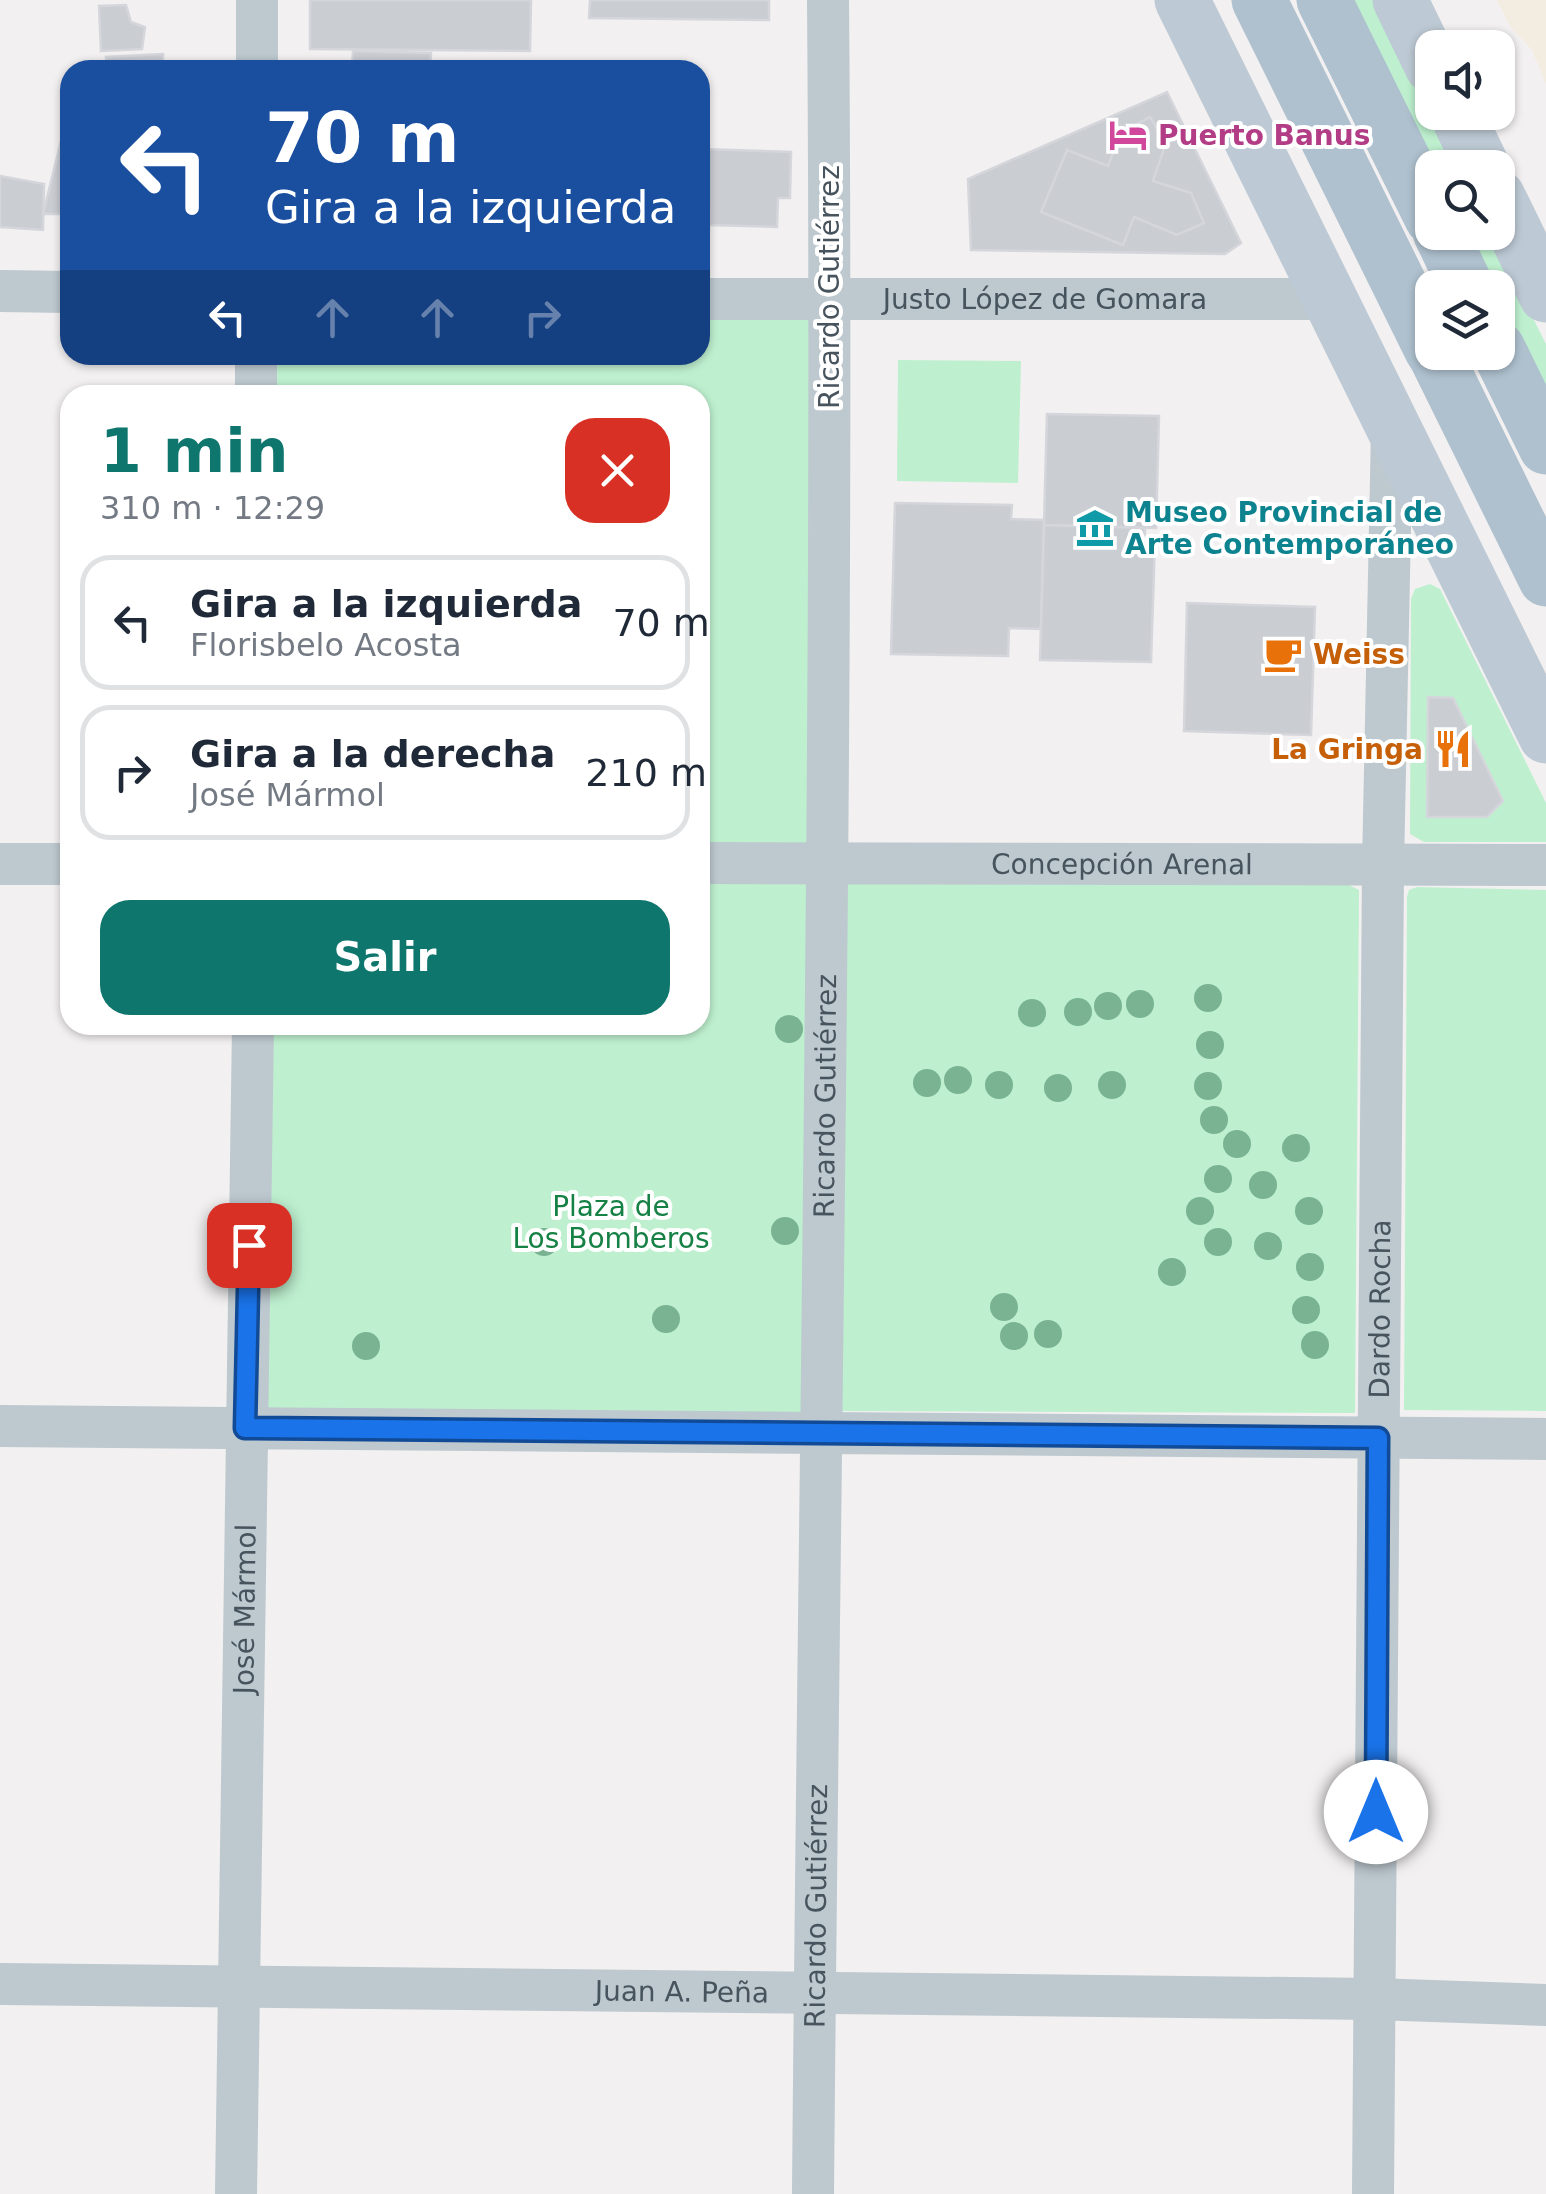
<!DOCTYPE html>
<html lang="es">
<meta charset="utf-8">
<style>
body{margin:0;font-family:"DejaVu Sans",sans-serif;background:#f2f2f3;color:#1f2937;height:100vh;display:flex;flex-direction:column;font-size:38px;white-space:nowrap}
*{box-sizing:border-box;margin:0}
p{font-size:32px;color:#747a83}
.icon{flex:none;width:55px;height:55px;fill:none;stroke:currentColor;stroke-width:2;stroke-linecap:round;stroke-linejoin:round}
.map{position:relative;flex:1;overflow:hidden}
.sheet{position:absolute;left:60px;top:385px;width:650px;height:650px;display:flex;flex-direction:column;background:#fff;border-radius:30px;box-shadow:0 2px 8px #0004}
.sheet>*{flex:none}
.guide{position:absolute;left:60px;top:60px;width:650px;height:305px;border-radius:30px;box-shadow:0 2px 8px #0004;background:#1a4fa0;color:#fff;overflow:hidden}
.controls{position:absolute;left:1415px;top:30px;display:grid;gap:20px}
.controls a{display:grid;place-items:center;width:100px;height:100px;border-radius:20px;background:#fff;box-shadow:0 2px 8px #0004;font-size:50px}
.pin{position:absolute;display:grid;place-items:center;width:85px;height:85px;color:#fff;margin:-42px;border-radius:20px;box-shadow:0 5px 15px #0006}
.me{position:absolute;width:110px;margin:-55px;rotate:0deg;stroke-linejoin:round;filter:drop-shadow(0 0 8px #0008)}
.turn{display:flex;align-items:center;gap:35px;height:210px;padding:0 40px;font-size:45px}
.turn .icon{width:130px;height:130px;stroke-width:2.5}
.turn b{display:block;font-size:70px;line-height:85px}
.lanes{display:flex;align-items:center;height:95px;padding:0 40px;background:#0003;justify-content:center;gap:50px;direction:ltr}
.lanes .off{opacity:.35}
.round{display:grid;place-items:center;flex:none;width:105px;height:105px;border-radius:30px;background:#f2f2f3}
.overview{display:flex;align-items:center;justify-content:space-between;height:170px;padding:0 40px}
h1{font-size:60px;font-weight:700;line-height:75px;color:#0f766e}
.action{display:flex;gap:20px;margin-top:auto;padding:20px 40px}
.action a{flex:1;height:115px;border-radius:30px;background:#0f766e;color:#fff;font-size:40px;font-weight:700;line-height:115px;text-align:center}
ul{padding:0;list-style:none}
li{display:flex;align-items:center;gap:30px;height:135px;margin:0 20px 15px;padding:0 20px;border:5px solid #e0e1e3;border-radius:30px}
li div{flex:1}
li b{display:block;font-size:38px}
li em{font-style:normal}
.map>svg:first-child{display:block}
.green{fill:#bef0cf}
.sand{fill:#f3ece1}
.building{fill:#cacdd2;stroke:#d4d6db;stroke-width:2.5}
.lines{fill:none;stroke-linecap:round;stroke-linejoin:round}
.street{stroke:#bdc8cf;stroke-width:42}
.secondary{stroke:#bdc9d4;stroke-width:55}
.primary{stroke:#afc1cf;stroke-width:55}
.tree{fill:#79b392}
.route-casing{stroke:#114b97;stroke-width:25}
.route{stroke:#1a73e8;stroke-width:18}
.labels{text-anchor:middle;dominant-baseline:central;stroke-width:8;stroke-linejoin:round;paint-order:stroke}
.hotel-label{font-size:28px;font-weight:bold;fill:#b23c85;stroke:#fff;text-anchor:start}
.street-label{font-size:28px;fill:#47545e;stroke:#fff}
.culture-label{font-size:28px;font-weight:bold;fill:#0d838f;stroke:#fff;text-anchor:start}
.food-label{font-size:28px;font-weight:bold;fill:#c56008;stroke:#fff;text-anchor:start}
.park-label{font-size:28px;fill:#168145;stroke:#fff}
</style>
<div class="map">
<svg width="1546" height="2194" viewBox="0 0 1546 2194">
<rect width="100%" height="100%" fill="#f2f0f0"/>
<g class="green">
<path d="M1350,0H1376L1458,167H1434Z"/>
<path d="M1467,233H1490L1546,344V390L1498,294V288L1494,287Z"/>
<path d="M700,310H821L810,1428L253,1410L262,1025H700V395H264V355H700Z"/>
<path d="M898,360L1021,361L1018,483L897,481Z"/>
<path d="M1430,584L1440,589L1546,803V842H1424L1410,834L1411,599L1415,589Z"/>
<path d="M844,884L1349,885L1359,890L1355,1413L840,1411Z"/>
<path d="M1417,887L1546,890V1411L1404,1410L1407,897L1409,890Z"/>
</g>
<path class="sand" d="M1497,0H1546V84L1532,50L1510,26Z"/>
<g class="building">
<path d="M310,0H531L530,51L310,49Z"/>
<path d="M590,0H769V20L589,18Z"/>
<path d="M126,5L131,22L145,27L142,49L101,51L99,6Z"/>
<path d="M353,51L431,53L430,70H352Z"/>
<path d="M163,54V70H106V57Z"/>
<path d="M1167,92L1241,243L1225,254L971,250L968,179Z"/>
<path d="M1150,117L1166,143L1153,181L1191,193L1204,223L1177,235L1134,217L1123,245L1041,212L1067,150L1108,166L1121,133Z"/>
<path d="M70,128V214H43L64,129Z"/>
<path d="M700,149L791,152L790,198H778L777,227L709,225V205H700Z"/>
<path d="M0,176L44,184L43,230L0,227Z"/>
<path d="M1047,414L1159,416L1156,528L1044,525Z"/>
<path d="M895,503L1012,505L1011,519L1044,520L1041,629L1009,628L1008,656L891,654Z"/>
<path d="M1044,525L1145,528V540H1155L1151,662L1040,660Z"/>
<path d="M1187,603L1315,607L1311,735L1184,731Z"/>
<path d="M1428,697L1453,698L1503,801L1487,817H1427Z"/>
</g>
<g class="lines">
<g class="street">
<path d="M257,70V0"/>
<path d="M0,291L70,292"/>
<path id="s1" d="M700,299H1330"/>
<path d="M256,355V395"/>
<path id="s2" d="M700,863L1546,865"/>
<path d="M0,864H70"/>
<path d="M0,1426L1546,1439"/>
<path id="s3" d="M0,1984L1374,1999L1546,2005"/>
<path id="s4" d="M236,2194L253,1025"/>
<path id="s5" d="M813,2194C819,1463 834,731 828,0"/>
<path id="s6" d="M1373,2194L1383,866L1392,430"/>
</g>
<g class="secondary">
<path d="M1182,0L1546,736"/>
<path d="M1400,0L1432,66"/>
<path d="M1456,112L1483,168"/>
<path d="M1498,197L1546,295"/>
</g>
<g class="primary">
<path d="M1259,0L1432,350"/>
<path d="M1324,0L1432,218"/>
<path d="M1440,232L1467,288"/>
<path d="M1498,349L1546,447"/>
<path d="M1434,352L1546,579"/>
</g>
</g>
<g class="tree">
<circle cx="1208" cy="998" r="14"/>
<circle cx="1140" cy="1004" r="14"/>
<circle cx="1108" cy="1006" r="14"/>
<circle cx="1078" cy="1012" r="14"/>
<circle cx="1032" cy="1013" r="14"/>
<circle cx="789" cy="1029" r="14"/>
<circle cx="1210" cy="1045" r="14"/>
<circle cx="958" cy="1080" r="14"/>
<circle cx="927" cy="1083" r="14"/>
<circle cx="999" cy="1085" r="14"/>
<circle cx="1112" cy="1085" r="14"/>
<circle cx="1208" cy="1086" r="14"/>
<circle cx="1058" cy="1088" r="14"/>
<circle cx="1214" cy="1120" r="14"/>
<circle cx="1237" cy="1144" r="14"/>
<circle cx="1296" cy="1148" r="14"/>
<circle cx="1218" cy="1179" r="14"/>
<circle cx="1263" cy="1185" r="14"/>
<circle cx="1200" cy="1211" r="14"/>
<circle cx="1309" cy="1211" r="14"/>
<circle cx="785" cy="1231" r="14"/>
<circle cx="544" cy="1242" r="14"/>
<circle cx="1218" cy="1242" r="14"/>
<circle cx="1268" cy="1246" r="14"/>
<circle cx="1310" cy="1267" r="14"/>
<circle cx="1172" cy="1272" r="14"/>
<circle cx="1004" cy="1307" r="14"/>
<circle cx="1306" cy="1310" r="14"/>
<circle cx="666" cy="1319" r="14"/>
<circle cx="1048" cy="1334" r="14"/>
<circle cx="1014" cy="1336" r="14"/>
<circle cx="1315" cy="1345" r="14"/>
<circle cx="366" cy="1346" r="14"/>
</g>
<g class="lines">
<g class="route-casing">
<path id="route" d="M249,1245L245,1428L1378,1438L1376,1812"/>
</g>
<use href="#route" class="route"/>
</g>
<defs>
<g id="hotel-bare" transform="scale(3)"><path d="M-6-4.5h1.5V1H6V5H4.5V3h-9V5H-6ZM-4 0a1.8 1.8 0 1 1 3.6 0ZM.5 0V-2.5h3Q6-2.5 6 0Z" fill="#d1479c" stroke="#fff" stroke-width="2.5" paint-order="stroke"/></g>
<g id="museum-bare" transform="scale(3)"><path d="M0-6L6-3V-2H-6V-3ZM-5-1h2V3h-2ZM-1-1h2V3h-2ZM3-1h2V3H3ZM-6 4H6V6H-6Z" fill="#0f9aa8" stroke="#fff" stroke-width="2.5" paint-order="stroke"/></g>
<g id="cafe-bare" transform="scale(3)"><path d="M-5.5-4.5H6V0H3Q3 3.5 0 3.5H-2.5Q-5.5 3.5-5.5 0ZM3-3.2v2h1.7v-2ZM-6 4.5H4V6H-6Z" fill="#e8710a" stroke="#fff" stroke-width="2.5" paint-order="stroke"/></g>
<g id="restaurant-bare" transform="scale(3)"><path d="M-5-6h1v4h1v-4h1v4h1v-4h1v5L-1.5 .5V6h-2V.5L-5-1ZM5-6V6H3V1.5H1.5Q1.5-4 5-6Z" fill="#e8710a" stroke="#fff" stroke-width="2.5" paint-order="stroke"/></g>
</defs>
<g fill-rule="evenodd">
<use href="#hotel-bare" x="1128" y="135"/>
<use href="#museum-bare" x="1095" y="528"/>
<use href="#cafe-bare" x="1283" y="654"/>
<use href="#restaurant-bare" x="1453" y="749"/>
</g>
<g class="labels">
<g class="hotel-label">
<text x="1158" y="135">Puerto Banus</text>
</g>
<g class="street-label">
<text transform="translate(829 287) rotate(-90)">Ricardo Gutiérrez</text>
<text stroke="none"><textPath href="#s1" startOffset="345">Justo López de Gomara</textPath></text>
<text stroke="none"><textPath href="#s2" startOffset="422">Concepción Arenal</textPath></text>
<text stroke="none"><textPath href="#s5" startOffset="1098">Ricardo Gutiérrez</textPath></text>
<text stroke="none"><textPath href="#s6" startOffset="885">Dardo Rocha</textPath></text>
<text stroke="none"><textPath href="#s4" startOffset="585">José Mármol</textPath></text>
<text stroke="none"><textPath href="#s5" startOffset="288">Ricardo Gutiérrez</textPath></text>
<text stroke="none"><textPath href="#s3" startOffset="682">Juan A. Peña</textPath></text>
</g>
<g class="culture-label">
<text x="1125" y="512">Museo Provincial de<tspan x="1125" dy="32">Arte Contemporáneo</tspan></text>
</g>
<g class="food-label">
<text x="1313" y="654">Weiss</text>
<text x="1423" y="749" text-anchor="end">La Gringa</text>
</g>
<g class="park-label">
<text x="611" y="1206">Plaza de<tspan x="611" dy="32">Los Bomberos</tspan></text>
</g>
</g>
</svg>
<div class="controls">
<a><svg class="icon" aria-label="sound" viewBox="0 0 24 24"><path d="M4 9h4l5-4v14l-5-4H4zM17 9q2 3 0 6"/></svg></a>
<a><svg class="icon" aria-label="search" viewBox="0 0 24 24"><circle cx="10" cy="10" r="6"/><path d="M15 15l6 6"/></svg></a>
<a><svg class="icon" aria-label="layers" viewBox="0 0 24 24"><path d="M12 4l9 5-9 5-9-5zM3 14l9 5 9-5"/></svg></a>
</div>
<div class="pin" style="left:249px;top:1245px;background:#d93025"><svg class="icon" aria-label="arrive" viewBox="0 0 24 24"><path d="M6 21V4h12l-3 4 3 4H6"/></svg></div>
<svg class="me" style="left:1376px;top:1812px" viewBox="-20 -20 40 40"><circle r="19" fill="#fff"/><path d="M0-13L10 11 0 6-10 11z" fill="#1a73e8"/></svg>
<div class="guide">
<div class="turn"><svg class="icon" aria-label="left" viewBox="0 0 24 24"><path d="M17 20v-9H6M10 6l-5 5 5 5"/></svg><div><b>70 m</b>Gira a la izquierda</div></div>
<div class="lanes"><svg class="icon" aria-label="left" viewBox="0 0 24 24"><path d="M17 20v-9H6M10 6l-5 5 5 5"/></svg><svg class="icon off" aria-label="ahead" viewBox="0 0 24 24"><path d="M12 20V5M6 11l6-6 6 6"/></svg><svg class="icon off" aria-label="ahead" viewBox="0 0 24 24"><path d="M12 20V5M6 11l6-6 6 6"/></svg><svg class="icon off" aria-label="right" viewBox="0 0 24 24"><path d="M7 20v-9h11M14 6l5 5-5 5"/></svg></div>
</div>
<section class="sheet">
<div class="overview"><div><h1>1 min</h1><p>310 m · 12:29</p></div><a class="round" style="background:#d93025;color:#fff"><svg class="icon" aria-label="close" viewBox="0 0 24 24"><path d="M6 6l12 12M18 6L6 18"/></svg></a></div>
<ul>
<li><svg class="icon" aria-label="left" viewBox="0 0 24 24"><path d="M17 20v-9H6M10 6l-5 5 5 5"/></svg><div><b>Gira a la izquierda</b><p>Florisbelo Acosta</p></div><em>70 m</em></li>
<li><svg class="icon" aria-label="right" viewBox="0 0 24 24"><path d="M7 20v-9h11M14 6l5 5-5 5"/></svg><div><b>Gira a la derecha</b><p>José Mármol</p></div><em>210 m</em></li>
</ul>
<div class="action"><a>Salir</a></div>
</section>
</div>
